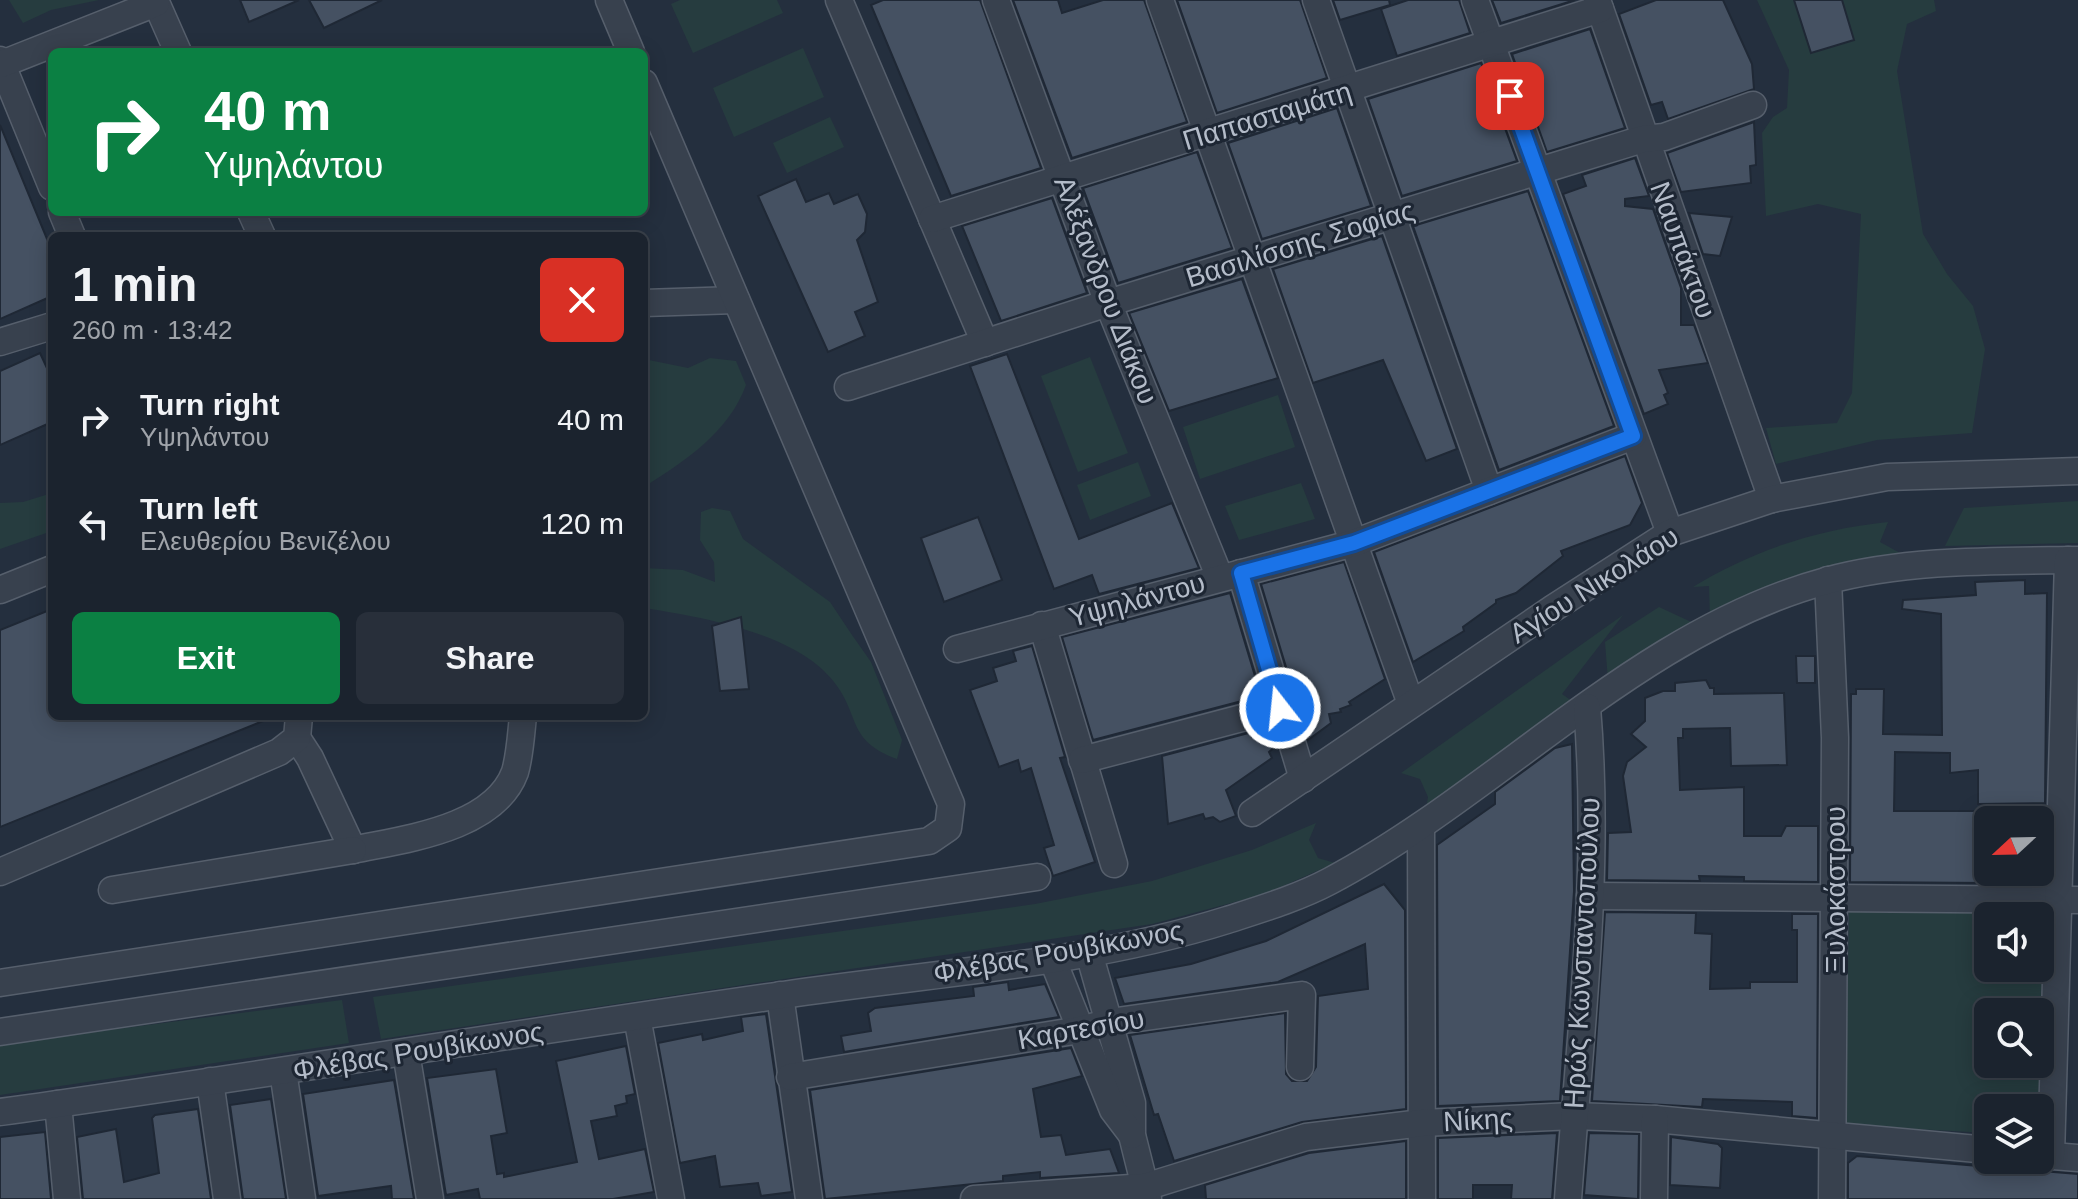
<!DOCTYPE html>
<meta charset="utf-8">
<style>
body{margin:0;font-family:Helvetica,sans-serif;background:#282f3a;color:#f1f3f6;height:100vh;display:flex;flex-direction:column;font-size:30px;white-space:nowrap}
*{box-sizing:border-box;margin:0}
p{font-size:26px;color:#a0a4aa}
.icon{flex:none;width:44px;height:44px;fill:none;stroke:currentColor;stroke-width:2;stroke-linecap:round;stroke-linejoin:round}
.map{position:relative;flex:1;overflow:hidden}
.sheet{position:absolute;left:48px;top:232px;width:600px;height:488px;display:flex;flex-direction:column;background:#1b232e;border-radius:12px;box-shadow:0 4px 20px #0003,0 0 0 2px #39404a}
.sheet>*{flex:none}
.banner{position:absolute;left:48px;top:48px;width:600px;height:168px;border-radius:12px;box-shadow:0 4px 20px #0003,0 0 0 2px #39404a;background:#0b8043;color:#fff;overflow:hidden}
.needle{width:52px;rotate:248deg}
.tools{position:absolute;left:1974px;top:806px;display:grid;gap:16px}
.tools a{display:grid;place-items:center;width:80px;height:80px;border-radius:12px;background:#1b232e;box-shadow:0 4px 20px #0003,0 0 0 2px #39404a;font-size:40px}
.pin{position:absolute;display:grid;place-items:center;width:68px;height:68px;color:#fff;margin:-34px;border-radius:16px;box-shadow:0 4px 12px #0006}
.me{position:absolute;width:88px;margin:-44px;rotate:344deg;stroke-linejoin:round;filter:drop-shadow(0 0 6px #0008)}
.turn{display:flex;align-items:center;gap:28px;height:168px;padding:0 24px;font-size:36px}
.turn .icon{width:104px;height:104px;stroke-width:2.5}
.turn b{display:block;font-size:56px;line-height:68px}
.round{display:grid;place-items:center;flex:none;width:84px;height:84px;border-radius:12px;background:#282f3a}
.headline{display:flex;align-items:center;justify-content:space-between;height:136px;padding:0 24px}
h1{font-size:48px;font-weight:700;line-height:60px}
.cta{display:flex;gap:16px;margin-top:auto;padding:16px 24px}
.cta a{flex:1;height:92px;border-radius:12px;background:#0b8043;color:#fff;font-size:32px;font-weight:700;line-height:92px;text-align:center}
.cta a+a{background:#282f3a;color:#f1f3f6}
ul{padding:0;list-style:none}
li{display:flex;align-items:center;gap:24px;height:104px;padding:0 24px}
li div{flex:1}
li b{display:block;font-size:30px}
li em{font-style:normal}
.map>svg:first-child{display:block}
.green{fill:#263c3f;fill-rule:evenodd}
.building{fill:#455162;stroke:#1f2835;stroke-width:2}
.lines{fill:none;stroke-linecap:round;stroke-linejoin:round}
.minor-casing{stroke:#565f6c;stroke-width:29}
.minor{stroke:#38414e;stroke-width:26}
.route-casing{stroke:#114b97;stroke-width:20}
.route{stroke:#1a73e8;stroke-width:14}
.labels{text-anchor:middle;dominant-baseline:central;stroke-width:6;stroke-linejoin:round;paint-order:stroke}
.street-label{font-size:28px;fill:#b4bcc9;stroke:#1d2633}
</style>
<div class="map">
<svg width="2078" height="1199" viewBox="0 0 2078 1199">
<rect width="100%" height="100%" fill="#242f3e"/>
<g class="green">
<path d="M9,0H99L51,10L23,23Z"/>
<path d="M680,0H777L783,13L693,53L671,4Z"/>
<path d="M1757,0H1934L1936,11L1907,24L1897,71L1923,234L1947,274L1973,306L1985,349L1972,433L1877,440L1776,464L1766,428L1837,423L1852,393L1861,214L1818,204L1766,216L1762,133L1773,117L1787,108L1789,70Z"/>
<path d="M803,48L824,97L734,137L713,88Z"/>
<path d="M830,117L844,147L787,173L773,143Z"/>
<path d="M1090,357L1128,453L1078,472L1041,376Z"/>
<path d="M710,358L736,361L746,385C729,432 685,461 644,487V359L688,368Z"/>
<path d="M1278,395L1295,447L1200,479L1183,427Z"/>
<path d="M1138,462L1151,496L1090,520L1077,485Z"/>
<path d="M1301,483L1315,519L1239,540L1225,506Z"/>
<path d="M52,493V531L0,549V503L23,502Z"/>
<path d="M2078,501V543L1945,546L1964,508Z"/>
<path d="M712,508L730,511L743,539L830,602L852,635L871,662L902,740L897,759C846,740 861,716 834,682C796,633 702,617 644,608V568L683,570L715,582L714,562L700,540L701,512Z"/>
<path d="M1888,522L1880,542L1900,553L1845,565L1710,619L1709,586L1693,587C1753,550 1819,529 1888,522Z"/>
<path d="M1659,607L1702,627L1608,681L1605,642Z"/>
<path d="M1623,615L1562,694L1576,704L1425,814L1428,797L1420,779L1401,773Z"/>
<path d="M1316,823L1309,840L1318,858L1335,863L1265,894L1152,924L381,1039L373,997L1035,904L1152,881L1252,850Z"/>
<path d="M1849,910L2045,914L2040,1108H1988V1133L1845,1125ZM1988,916H2040V968H1988ZM1988,1012H2040V1064H1988Z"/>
<path d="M342,1000L349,1043L0,1095V1044Z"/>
</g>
<g class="building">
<path d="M240,0H299L249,22Z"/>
<path d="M309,0H382L324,28Z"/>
<path d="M883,0H980L1041,168L951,196L871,5Z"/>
<path d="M1013,0H1058L1062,13L1103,0H1144L1187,122L1072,158Z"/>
<path d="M1177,0H1300L1327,78L1217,113Z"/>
<path d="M1333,0H1389L1390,5L1340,20Z"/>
<path d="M1408,0H1459L1470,33L1397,56L1381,9Z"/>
<path d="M1492,0H1575L1501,23Z"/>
<path d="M1656,0H1723L1752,64L1754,89L1668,119L1662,102L1651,105L1619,14Z"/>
<path d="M1794,0H1842L1854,40L1811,53Z"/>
<path d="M1590,29L1625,128L1547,152L1512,54Z"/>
<path d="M1481,63L1517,161L1402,196L1368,99Z"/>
<path d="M1337,108L1371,206L1262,239L1228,143Z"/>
<path d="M1754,122L1756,165L1750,166L1751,183L1681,192L1667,153Z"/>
<path d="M0,125L52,251V296L0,319Z"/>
<path d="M1197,152L1232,248L1118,283L1083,188Z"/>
<path d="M1635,158L1649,196L1625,199V206L1653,209L1681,288V325H1694L1708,363L1659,370L1668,393L1664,395L1668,404L1644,414L1563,194L1586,186L1582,175Z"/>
<path d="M796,179L806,202L829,193L834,204L858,194L867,214L865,232L857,240L878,302L855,312L865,336L828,352L758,196Z"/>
<path d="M1528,191L1614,426L1499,470L1413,226Z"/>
<path d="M1052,198L1087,293L1001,321L962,226Z"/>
<path d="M1689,213L1732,217L1720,256L1703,254Z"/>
<path d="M1382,236L1457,449L1426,461L1383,360L1313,383L1273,269Z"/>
<path d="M1242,279L1278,378L1169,411L1129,313Z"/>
<path d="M40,353L52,379V422L0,445V371Z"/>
<path d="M1007,354L1079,539L1172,503L1199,568L1099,594L1092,575L1054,589L970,366Z"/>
<path d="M1625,456L1642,503L1630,525L1561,551L1563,556L1516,593L1496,600V603L1463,627L1464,631L1413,662L1374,552Z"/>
<path d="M978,517L1002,580L944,602L921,538Z"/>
<path d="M1344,562L1385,679L1349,702L1351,705L1340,709L1341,712L1329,714L1331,723L1308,740L1261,584Z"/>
<path d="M2025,580V594L2047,593L2045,803L1978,804V770L1950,773V753L1895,752L1894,811H1983L1984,842H1988V883L1850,882L1851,694H1856V689H1884L1883,734L1942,735L1941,614L1902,609L1903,600L1976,595L1975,582Z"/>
<path d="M1230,593L1261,696L1093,740L1062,637Z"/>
<path d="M52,609V716L273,717L0,827V630Z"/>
<path d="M741,617L749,689L720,691L712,626Z"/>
<path d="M1032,646L1065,757L1060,758L1095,862L1053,876L1044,848L1054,845L1031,768L1021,772L1018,760L999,767L970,690L997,681L993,668L1016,661L1013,651Z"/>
<path d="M1796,656H1815V683H1797Z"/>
<path d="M1706,680L1710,688H1714V694L1784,693L1787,765L1731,766L1730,728L1683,729V738H1678L1680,790L1744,787V836H1781L1786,826H1818V882L1744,881V877L1699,876L1700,881L1607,880L1608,833L1631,832L1623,776L1627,762L1646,747L1631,734L1645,721V698L1663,691H1675V683Z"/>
<path d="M1271,727L1276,746L1269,752L1272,758L1226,790L1236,816L1220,822L1213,817L1205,819L1203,814L1168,824L1162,756Z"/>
<path d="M1572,744L1574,891L1560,1101L1438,1106L1437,845L1495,804V792L1555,748Z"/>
<path d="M1384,884L1405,910L1406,1109L1302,1122L1174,1161L1158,1114L1154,1115L1130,1035L1285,1013L1286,1074L1292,1081H1307L1316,1067L1318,996L1368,989L1365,944L1278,982L1124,1004L1115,978L1191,964L1266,941Z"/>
<path d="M1605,912L1696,913L1695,933L1712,934L1710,989L1750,988V982H1797V930H1792V914H1818L1817,1118L1792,1116V1102L1703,1099L1702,1107L1592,1101Z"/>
<path d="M1008,982L1009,990L1045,984L1059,1017L844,1052L841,1036L871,1031L868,1013L875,1008L974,996L973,987Z"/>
<path d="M766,1014L792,1192L761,1196L758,1183L720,1187L715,1156L680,1163L658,1043L702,1034L703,1040L743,1031L741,1017Z"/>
<path d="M626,1046L635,1094L626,1096L627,1103L615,1106L617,1116L591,1121L599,1159L645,1149L654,1192L613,1199H480L478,1189L446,1195L427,1078L496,1069L507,1133L491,1136L497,1174L504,1173V1177L577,1162L556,1061Z"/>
<path d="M1071,1048L1082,1076L1033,1089L1041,1137L1061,1135L1066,1155L1110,1149L1119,1173L1040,1178V1172L1003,1176V1181L825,1199L810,1090Z"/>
<path d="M394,1080L414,1199H392L391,1186L318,1196L303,1094Z"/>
<path d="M271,1099L286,1199H243L230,1105Z"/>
<path d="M198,1109L211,1199H83L77,1137L116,1129L124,1182L159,1173L152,1118L155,1115Z"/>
<path d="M45,1132L51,1199H0V1137Z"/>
<path d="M1557,1133L1552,1199H1511L1512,1185H1473V1199H1438V1138Z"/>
<path d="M1589,1133L1639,1134L1638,1199L1584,1195Z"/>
<path d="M1671,1137L1718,1144L1722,1148L1720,1188L1670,1185Z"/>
<path d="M1406,1141V1199H1206L1205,1185L1309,1153Z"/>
<path d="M1857,1156L2078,1174V1199H1848V1163Z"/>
</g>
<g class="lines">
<g class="minor-casing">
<g id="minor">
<path d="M155,0L178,52"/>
<path d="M609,0L631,52"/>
<path d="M839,0L985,343"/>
<path d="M996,0L1108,303L1220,578"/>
<path d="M1160,0L1411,704"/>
<path d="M1316,0L1489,491"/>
<path d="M1475,0L1670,533"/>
<path d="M1597,0L1772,499"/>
<path d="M0,60L52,187"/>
<path d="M2,64L156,3"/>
<path d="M62,212L72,236"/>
<path d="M251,212L262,236"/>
<path d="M932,219L1600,9"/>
<path d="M644,303L736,300"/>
<path d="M0,342L52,326"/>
<path d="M848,387L1108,303L1643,139L1664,137L1753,105"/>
<path d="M1241,573L1303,779"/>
<path d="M1828,580L1835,738L1832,1199"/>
<path d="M0,590L52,569"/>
<path d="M1042,625L1114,864"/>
<path d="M957,649L1354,543L1633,436"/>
<path d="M297,738L310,758L353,850C404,839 494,829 515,772C520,755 521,734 523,716"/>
<path d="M1082,760L1280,708"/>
<path d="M1252,813L1552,609L1670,533L1772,499L1887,477L2078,471"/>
<path d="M1421,826L1422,1199"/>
<path d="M0,872L279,752L297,738L299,716"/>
<path d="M112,890L353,850"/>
<path d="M1590,896L2078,900"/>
<path d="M1089,953L1132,1103V1135L1148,1199"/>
<path d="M1052,958L1113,1110L1132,1135"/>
<path d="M0,983L929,841L948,828L951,804L644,83"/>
<path d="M780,995L809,1199"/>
<path d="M637,1017L671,1199"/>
<path d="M0,1032L1037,877"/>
<path d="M406,1052L430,1199"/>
<path d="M283,1071L302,1199"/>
<path d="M790,1077L1080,1030L1110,1022L1302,995L1300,1067"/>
<path d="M210,1081L227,1199"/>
<path d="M58,1104L67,1199"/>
<path d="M0,1112C261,1076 522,1032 783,995C931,973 1084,965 1227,920C1261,909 1298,898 1330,881C1498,792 1640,631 1826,581C1906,559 1996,561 2078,560"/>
<path d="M2040,1155L2078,1158"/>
<path d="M2051,1156L2068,560"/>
<path d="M974,1199L1145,1187L1306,1137L1422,1123L1574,1116L1655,1119L1988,1150"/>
<path d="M1568,1199C1580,1036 1601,870 1587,707"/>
<path d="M1654,1199L1655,1119"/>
</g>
</g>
<use href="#minor" class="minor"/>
</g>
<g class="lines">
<g class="route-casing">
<path id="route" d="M1280,708L1241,573L1354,543L1633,436L1510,96"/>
</g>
<use href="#route" class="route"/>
</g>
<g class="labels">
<g class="street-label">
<text transform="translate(1267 116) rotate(-17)">Παπασταμάτη</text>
<text transform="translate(1300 244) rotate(-17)">Βασιλίσσης Σοφίας</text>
<text transform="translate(1683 250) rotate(70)">Ναυπάκτου</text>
<text transform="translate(1106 290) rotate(69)">Αλέξανδρου Διάκου</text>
<text transform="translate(1594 585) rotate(-32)">Αγίου Νικολάου</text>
<text transform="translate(1137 600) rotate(-15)">Υψηλάντου</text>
<text transform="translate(1835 890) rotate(-90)">Ξυλοκάστρου</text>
<text transform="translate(1058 952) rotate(-10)">Φλέβας Ρουβίκωνος</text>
<text transform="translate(1582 953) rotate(-87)">Ηρώς Κωνσταντοπούλου</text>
<text transform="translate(1081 1029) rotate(-10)">Καρτεσίου</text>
<text transform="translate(418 1051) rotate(-9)">Φλέβας Ρουβίκωνος</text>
<text transform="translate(1478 1120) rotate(-3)">Νίκης</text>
</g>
</g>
</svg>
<div class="tools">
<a><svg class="needle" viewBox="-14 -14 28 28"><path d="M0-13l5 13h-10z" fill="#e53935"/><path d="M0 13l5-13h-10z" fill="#a0a4aa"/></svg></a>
<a><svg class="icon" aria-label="sound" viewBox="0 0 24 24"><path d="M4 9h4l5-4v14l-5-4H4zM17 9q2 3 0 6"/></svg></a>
<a><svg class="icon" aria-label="search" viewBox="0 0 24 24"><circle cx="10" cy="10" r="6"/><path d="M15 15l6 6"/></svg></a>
<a><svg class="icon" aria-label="layers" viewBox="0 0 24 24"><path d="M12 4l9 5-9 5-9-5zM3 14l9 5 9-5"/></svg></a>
</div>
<div class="pin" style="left:1510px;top:96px;background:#d93025"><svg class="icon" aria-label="arrive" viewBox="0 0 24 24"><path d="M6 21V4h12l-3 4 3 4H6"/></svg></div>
<svg class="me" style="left:1280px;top:708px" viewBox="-20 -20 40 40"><circle r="17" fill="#1a73e8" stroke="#fff" stroke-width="3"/><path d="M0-11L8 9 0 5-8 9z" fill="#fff"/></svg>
<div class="banner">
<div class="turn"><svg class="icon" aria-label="right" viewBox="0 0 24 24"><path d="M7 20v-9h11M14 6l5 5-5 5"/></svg><div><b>40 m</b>Υψηλάντου</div></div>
</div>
<section class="sheet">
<div class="headline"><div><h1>1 min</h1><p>260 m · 13:42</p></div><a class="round" style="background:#d93025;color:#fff"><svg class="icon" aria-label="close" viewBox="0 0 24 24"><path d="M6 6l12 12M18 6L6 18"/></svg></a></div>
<ul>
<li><svg class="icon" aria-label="right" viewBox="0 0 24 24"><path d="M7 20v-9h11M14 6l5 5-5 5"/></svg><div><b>Turn right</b><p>Υψηλάντου</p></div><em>40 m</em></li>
<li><svg class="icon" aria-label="left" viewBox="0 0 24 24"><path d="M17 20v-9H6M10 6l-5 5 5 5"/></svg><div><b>Turn left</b><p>Ελευθερίου Βενιζέλου</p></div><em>120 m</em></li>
</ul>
<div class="cta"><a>Exit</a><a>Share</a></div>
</section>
</div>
